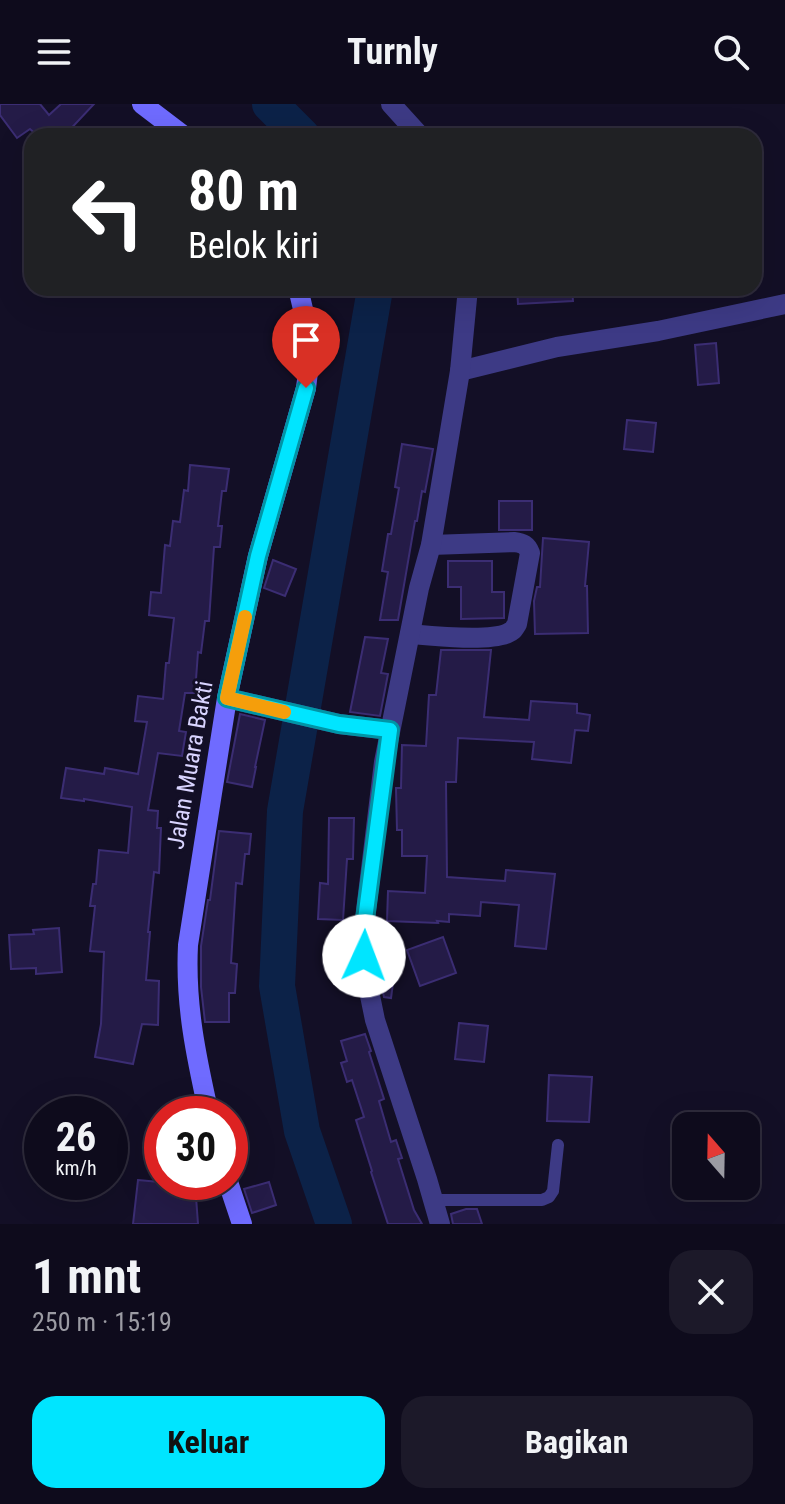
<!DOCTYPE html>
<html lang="id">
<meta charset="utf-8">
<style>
body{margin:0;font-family:"Roboto Condensed",sans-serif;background:#1c1929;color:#f1f3f6;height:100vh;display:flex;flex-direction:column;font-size:30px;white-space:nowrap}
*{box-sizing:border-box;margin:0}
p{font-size:26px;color:#9b9ba3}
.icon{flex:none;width:44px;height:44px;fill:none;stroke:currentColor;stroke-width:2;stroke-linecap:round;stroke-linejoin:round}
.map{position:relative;height:1120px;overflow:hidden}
.details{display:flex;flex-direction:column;background:#0e0b1c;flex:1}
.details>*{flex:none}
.top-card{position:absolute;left:24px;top:24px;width:738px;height:168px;border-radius:24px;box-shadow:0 8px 32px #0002,0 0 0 2px #2e2b3b;background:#202124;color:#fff;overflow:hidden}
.needle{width:52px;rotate:340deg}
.fabs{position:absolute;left:672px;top:1008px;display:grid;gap:16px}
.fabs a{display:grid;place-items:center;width:88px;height:88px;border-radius:16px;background:#0e0b1c;box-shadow:0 8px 32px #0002,0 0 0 2px #2e2b3b;font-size:40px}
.speed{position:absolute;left:24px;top:992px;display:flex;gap:16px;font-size:40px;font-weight:700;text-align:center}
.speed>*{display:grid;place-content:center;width:104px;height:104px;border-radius:50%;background:#0e0b1c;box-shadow:0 8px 32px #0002,0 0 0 2px #2e2b3b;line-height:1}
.speed small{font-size:20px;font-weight:400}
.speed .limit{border:12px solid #d22;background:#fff;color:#111}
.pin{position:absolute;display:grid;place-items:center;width:68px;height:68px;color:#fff;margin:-82px -34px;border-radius:50% 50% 50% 0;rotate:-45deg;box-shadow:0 0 8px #0007}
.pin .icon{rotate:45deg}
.me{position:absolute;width:88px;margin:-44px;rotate:2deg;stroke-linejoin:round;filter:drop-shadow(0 0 6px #0008)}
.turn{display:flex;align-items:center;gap:28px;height:168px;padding:0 32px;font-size:36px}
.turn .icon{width:104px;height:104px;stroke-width:2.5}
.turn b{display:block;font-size:56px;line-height:68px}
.round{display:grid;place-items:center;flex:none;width:84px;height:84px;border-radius:24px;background:#1c1929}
.headline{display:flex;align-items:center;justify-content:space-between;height:136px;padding:0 32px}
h1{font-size:48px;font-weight:700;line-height:60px}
.cta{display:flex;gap:16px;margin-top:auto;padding:16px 32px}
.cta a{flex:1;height:92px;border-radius:24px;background:#00e5ff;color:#111;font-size:32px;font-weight:700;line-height:92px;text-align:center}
.cta a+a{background:#1c1929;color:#f1f3f6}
header{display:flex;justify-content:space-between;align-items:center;height:104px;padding:0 32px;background:#0e0b1c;font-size:36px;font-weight:700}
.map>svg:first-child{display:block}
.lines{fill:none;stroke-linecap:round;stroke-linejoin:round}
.river{stroke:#0c2248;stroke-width:36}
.building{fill:#241b47;stroke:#3b2d73;stroke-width:2}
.lane{stroke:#3d3a85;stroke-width:12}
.street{stroke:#3d3a85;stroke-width:20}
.secondary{stroke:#6f6bff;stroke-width:20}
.route-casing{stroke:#0095a6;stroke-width:20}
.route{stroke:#00e5ff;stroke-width:14}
.slow{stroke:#f59e0b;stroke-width:14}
.labels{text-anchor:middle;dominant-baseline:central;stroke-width:6;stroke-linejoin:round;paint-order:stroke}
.street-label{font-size:24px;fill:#d9d4ff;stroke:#130f26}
</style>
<header><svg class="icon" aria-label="menu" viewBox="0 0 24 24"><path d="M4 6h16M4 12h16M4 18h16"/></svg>Turnly<svg class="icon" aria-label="search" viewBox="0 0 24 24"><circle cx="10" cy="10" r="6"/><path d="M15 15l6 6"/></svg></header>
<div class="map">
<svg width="785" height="1120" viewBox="0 0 785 1120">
<rect width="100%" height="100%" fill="#130f26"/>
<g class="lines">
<g class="river">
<path d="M270,0L302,32"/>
<path d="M334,1120L302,1027L277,882L285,707L374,191L372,184"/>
</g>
</g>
<g class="building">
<path d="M0,0H40L49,11L61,0H94L64,32H38L30,25L17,34L0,11Z"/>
<path d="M517,184H572L573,197L518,200Z"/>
<path d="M716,239L719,279L698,281L695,241Z"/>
<path d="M627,316L656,319L653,348L624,345Z"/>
<path d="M402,340L433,345L425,388L422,387L417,417H415L398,516H380L388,468L382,467L388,430H391L399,384L395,383Z"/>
<path d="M190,361L229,365L226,387H222L218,422H222L220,443H214L209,517H205L201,549L198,548L195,589H185L179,627L186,628L182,652L158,649L148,706L158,707L157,724H161L159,769L154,768L148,828H150L146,876L159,877L158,921L142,920L133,960L95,953L101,920L104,848L90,847L95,802H90L93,780H96L99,746L128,749L132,703L84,695V697L61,694L66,664L104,670L105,664L138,670L147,618L135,617L138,592L163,595L166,559H169L174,514L149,511L151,488L161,489L165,441L170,442L173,417L180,418L184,386L188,387Z"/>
<rect x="499" y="397" width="33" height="29"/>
<path d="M543,434L589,438L585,482H587L588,529L535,530L534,497L537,483H540Z"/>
<path d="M273,456L296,465L285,492L264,484Z"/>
<path d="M448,457H492V488H504V514L461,515V483H448Z"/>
<path d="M365,533L388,535L381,569L388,570L380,612L350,608Z"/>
<path d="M441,546H491L484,613L529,616L531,597L577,600V609L590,611L588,627L575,626L571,659L532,655L534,638L458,634L456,678H446L447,773L505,777L506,766L555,770L546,845L515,842L519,801L481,798L480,812L449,810V818L437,817L438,819L387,817L388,787L425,789L427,752H402V726H397L396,684H401L402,641L426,642L429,591H436Z"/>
<path d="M240,610L265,616L255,663H256L252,683L227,678Z"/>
<path d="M329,714H354L353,755H347L343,816L318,815L320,779L328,780Z"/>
<path d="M219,727L251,730L249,750H245L242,780L236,779L231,859L237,860L235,889H229V918H205L201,883V842L208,796H210Z"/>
<path d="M59,824L62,868L36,870V864L11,865L9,831L34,830L33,826Z"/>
<path d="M443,833L456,869L420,882L407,846Z"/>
<path d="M379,869L394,872L391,894L384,893Z"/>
<path d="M459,919L488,922L484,958L455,955Z"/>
<path d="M365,930L371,947L369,948L384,995L379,997L391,1038L396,1036L402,1054L398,1055L414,1106L422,1120H388L371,1068L372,1067L356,1016L364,1013L352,976L347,978L341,959L347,957L341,937Z"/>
<path d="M549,971L592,973L589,1018L547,1017Z"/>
<path d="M138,1076L181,1080L195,1079L198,1120H133Z"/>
<path d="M269,1078L276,1101L252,1109L244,1085Z"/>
<path d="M466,1105H477L482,1120H453L451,1110Z"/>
</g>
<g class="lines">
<path class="lane" d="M433,1096H542L549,1093L553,1087L558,1041"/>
<g class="street">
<path d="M391,0L420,32"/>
<path d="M460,267L557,243L658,227L785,200"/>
<path d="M410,530C432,532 489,538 508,529C514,526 513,526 517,520L530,449C527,441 523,439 514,438L431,441"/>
<path d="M227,594L339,620L390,626"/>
<path d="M440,1120L427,1075L375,916L368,882L364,852V823L384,658L419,484L431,441L460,267L468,184"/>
</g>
<g class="secondary">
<path d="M142,0L184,32"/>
<path d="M209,1010C196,952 185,900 188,841L227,594L258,452L306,284L310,252L307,222L298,184"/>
<path d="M228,1078L242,1120"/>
</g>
</g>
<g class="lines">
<g class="route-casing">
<path id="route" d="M306,284L258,452L227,594L339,620L390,626L364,823V852"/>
</g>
<use href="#route" class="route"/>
<path class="slow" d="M245,513L227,594L284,608"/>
</g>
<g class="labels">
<g class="street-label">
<text transform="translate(190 661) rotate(-80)">Jalan Muara Bakti</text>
</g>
</g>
</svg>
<div class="fabs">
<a><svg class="needle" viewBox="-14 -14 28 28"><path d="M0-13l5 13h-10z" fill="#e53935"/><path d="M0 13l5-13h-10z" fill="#9b9ba3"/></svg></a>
</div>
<div class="speed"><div>26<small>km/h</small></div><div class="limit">30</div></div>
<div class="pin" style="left:306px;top:284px;background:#d93025"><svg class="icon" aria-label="arrive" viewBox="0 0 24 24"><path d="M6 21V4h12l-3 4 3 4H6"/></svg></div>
<svg class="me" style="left:364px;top:852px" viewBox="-20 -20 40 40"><circle r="19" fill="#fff"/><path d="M0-13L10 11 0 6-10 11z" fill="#00e5ff"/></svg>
<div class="top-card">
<div class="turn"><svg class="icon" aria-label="left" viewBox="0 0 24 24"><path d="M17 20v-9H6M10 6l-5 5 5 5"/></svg><div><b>80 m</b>Belok kiri</div></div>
</div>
</div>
<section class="details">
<div class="headline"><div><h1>1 mnt</h1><p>250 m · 15:19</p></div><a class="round"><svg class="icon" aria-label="close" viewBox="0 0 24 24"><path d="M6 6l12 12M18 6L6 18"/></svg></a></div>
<div class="cta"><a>Keluar</a><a>Bagikan</a></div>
</section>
